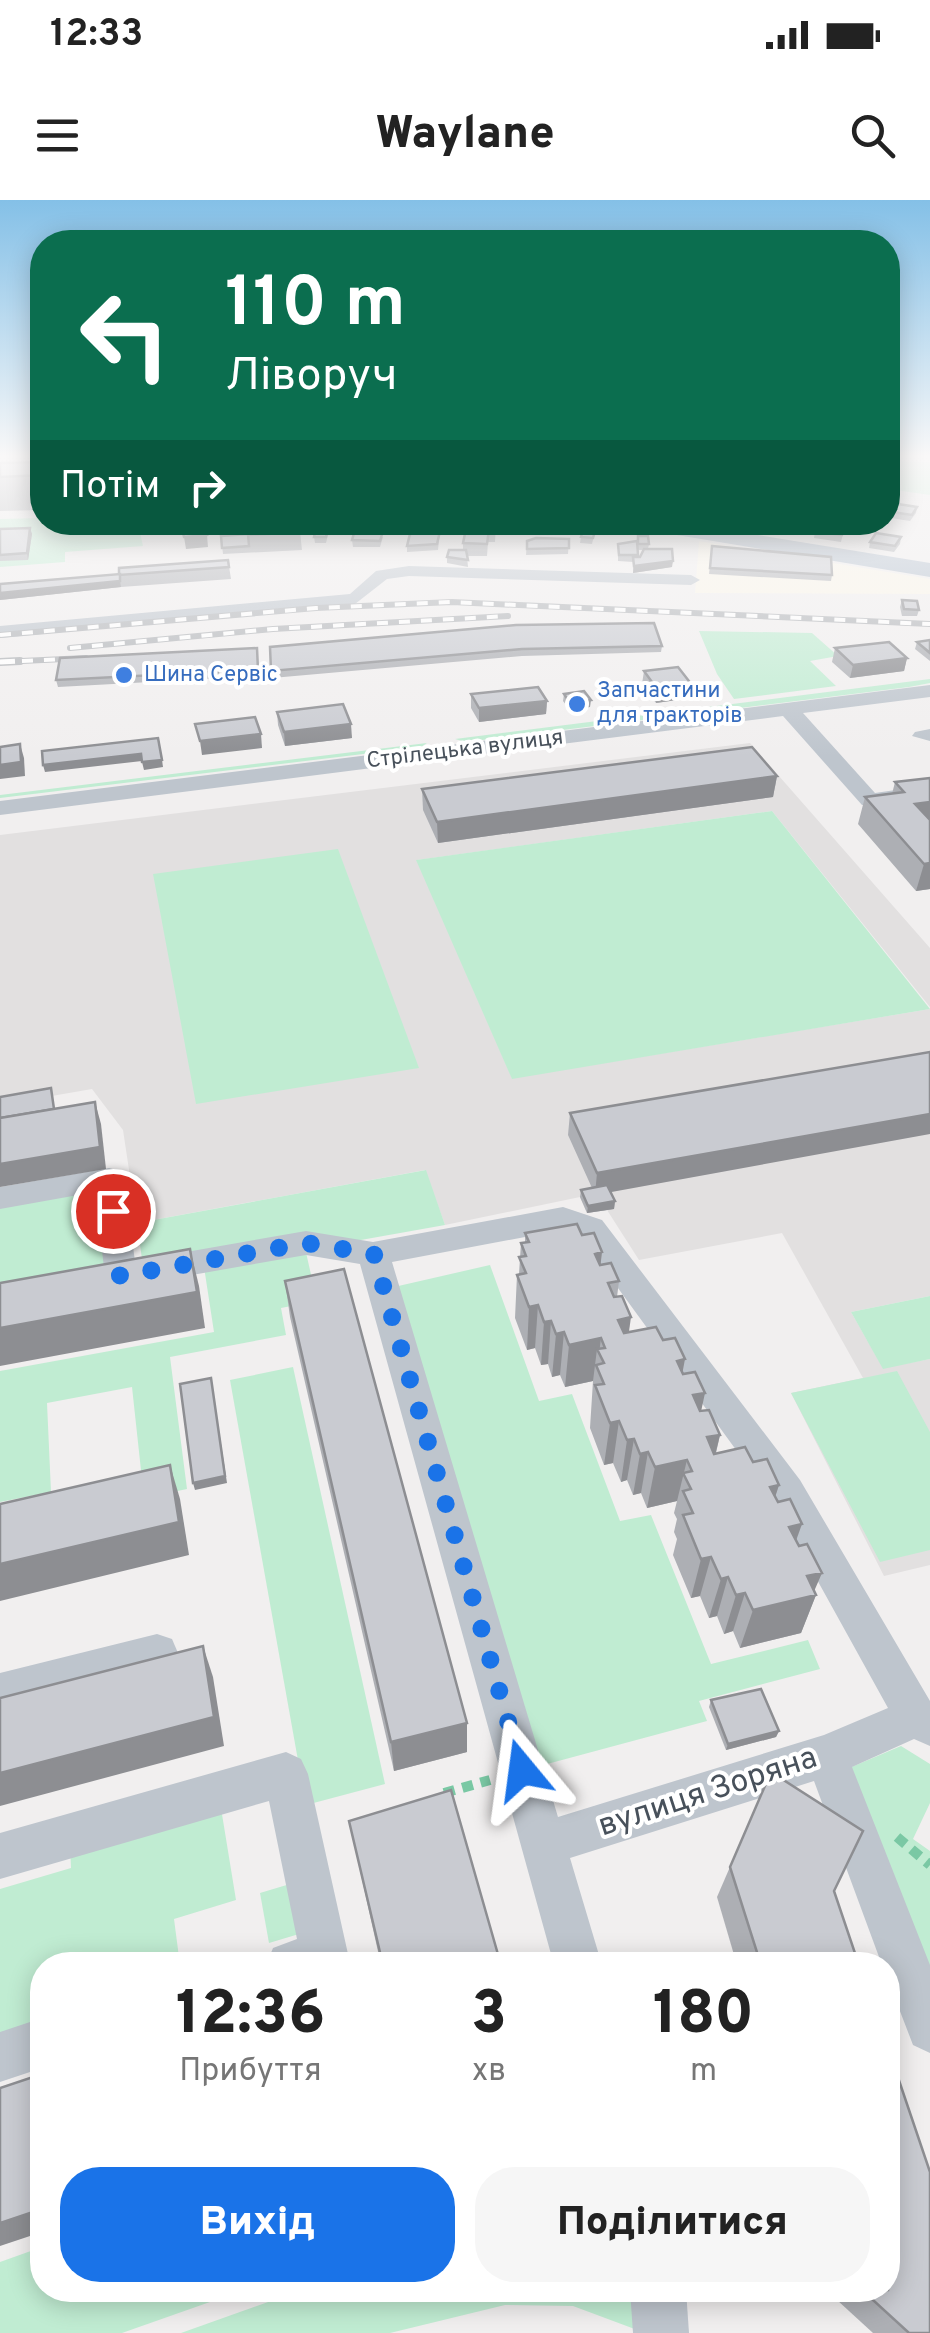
<!DOCTYPE html>
<html lang="uk">
<meta charset="utf-8">
<style>
body{margin:0;font-family:Overpass,sans-serif;background:#f6f6f6;color:#222;height:100vh;display:flex;flex-direction:column;font-size:38px;white-space:nowrap}
*{box-sizing:border-box;margin:0}
p{font-size:32px;color:#767676}
.icon{flex:none;width:55px;height:55px;fill:none;stroke:currentColor;stroke-width:2;stroke-linecap:round;stroke-linejoin:round}
.map{position:relative;flex:1;overflow:hidden}
.details{position:absolute;left:30px;top:1752px;width:870px;height:350px;display:flex;flex-direction:column;background:#fff;border-radius:40px;box-shadow:0 5px 25px #0003}
.details>*{flex:none}
.top-card{position:absolute;left:30px;top:30px;width:870px;height:305px;border-radius:40px;box-shadow:0 5px 25px #0003;background:#0b6e4f;color:#fff;overflow:hidden}
.pin{position:absolute;display:grid;place-items:center;width:85px;height:85px;color:#fff;margin:-42px;border:5px solid #fff;border-radius:50%;box-shadow:0 2px 10px #0007}
.me{position:absolute;width:110px;margin:-55px;rotate:344deg;stroke-linejoin:round;filter:drop-shadow(0 0 8px #0008)}
.turn{display:flex;align-items:center;gap:35px;height:210px;padding:0 30px;font-size:45px}
.turn .icon{width:130px;height:130px;stroke-width:2.5}
.turn b{display:block;font-size:70px;line-height:85px}
.then{display:flex;align-items:center;height:95px;padding:0 30px;background:#0003;gap:20px;font-size:38px}
.eta{display:flex;justify-content:space-evenly;align-items:center;height:170px;text-align:center}
.eta b{font-size:60px;font-weight:800;line-height:70px}
.primary-button{display:flex;gap:20px;margin-top:auto;padding:20px 30px}
.primary-button a{flex:1;height:115px;border-radius:40px;background:#1a73e8;color:#fff;font-size:40px;font-weight:800;line-height:115px;text-align:center}
.primary-button a+a{background:#f6f6f6;color:#222}
.status{display:flex;justify-content:space-between;align-items:center;height:70px;padding:0 50px;background:#fff;direction:ltr}
.status svg{height:28px;fill:currentColor}
header{display:flex;justify-content:space-between;align-items:center;height:130px;padding:0 30px;background:#fff;font-size:45px;font-weight:800}
.map>svg:first-child{display:block}
.commercial{fill:#fbf6e9}
.education{fill:#e2e0e0}
.green{fill:#c0ecd2}
.lines{fill:none;stroke-linecap:round;stroke-linejoin:round}
.path{stroke:#7ac8a4;stroke-width:10;stroke-dasharray:11 8;stroke-linecap:butt}
.minor{fill:#bec5cd;fill-rule:evenodd}
.major{fill:#b0bdcc;fill-rule:evenodd}
.rail-far1-casing{stroke:#b1b4b8;stroke-width:6}
.rail-casing{stroke:#b1b4b8;stroke-width:8}
.rail-far1{stroke:#fff;stroke-width:4;stroke-dasharray:11;stroke-linecap:butt}
.rail{stroke:#fff;stroke-width:5;stroke-dasharray:15;stroke-linecap:butt}
.wall{fill:#adafb4}
.shaded-wall{fill:#8d8e92}
.building{fill:#c9cbd1;stroke:#8d8e92;stroke-width:2.5}
.route{stroke:#1a73e8;stroke-width:18;stroke-dasharray:0 32.4}
.shop-dot{fill:#3f7fe0;stroke:#fff;stroke-width:4}
.labels{text-anchor:middle;dominant-baseline:central;stroke-width:8;stroke-linejoin:round;paint-order:stroke}
.far-shop-label{font-size:22px;fill:#366cbe;stroke:#fff;text-anchor:start}
.far-street-label{font-size:22px;fill:#48515b;stroke:#fff}
.near-street-label{font-size:32px;fill:#48515b;stroke:#fff}
</style>
<div class="status"><b>12:33</b><svg viewBox="0 0 49 12"><path d="M0 12V9h3v3zM5 12V6h3v6zM10 12V3h3v9zM15 12V0h3v12zM26 1h20v11H26zM47 4h2v5h-2z"/></svg></div>
<header><svg class="icon" aria-label="menu" viewBox="0 0 24 24"><path d="M4 6h16M4 12h16M4 18h16"/></svg>Waylane<svg class="icon" aria-label="search" viewBox="0 0 24 24"><circle cx="10" cy="10" r="6"/><path d="M15 15l6 6"/></svg></header>
<div class="map">
<svg width="930" height="2133" viewBox="0 0 930 2133">
<rect width="100%" height="100%" fill="#f1efef"/>
<path class="commercial" d="M699,341L930,379V394L695,393Z"/>
<path class="education" d="M750,543L930,748V807L772,611L417,660L512,878L930,809V1096L851,1112L883,1168L930,1159V1365L884,1376L791,1193L863,1178L782,1033L639,1060L607,1010L587,1013L580,997L445,1025L425,970L137,1023L123,930L92,889L0,905V635Z"/>
<g class="green">
<path d="M888,261L930,262V295L888,289Z"/>
<path d="M42,318V322L138,323L143,346L65,352V362L0,367V319Z"/>
<path d="M699,431L812,433L838,456L810,461L836,486L734,499L717,474Z"/>
<path d="M930,479V483L909,487L466,542L455,539Z"/>
<path d="M427,543L421,547L0,598V595Z"/>
<path d="M772,611L930,809L512,879L416,660Z"/>
<path d="M338,649L419,868L196,904L153,674Z"/>
<path d="M426,970L445,1025L344,1043L143,1066L137,1023Z"/>
<path d="M99,988L109,1071L0,1090V1005Z"/>
<path d="M305,1048L317,1101L281,1108L286,1135L170,1157L187,1289L144,1298L132,1187L47,1203L51,1292L0,1302V1171L214,1132L204,1067Z"/>
<path d="M490,1065L539,1201L572,1194L620,1321L651,1315L711,1464L808,1440L820,1469L699,1501L707,1521L536,1567L394,1087Z"/>
<path d="M930,1096V1159L883,1169L851,1112Z"/>
<path d="M293,1167L385,1584L306,1605L230,1180Z"/>
<path d="M897,1171L930,1232V1350L880,1362L791,1193Z"/>
<path d="M901,1546L930,1564V1603L913,1639L930,1651V1796L842,1571Z"/>
<path d="M220,1602L236,1700L174,1719L180,1765H42V1829L0,1843V1689L71,1668L70,1646Z"/>
<path d="M290,1684L299,1734L269,1743L260,1693Z"/>
<path d="M42,2047V2090H244L122,2133H0V2062Z"/>
<path d="M302,2090H636L640,2131L573,2106L505,2105L390,2133H181Z"/>
</g>
<g class="lines">
<g class="path">
<path d="M444,1593L490,1580"/>
<path d="M897,1637L930,1665"/>
</g>
<g class="minor">
<path d="M409,366L691,375L700,380L691,385L409,376L387,379L355,404L0,438V426L350,394L376,371Z"/>
<path d="M930,485V497L803,513L875,593L930,585V599L862,605L783,516L0,615V601Z"/>
<path d="M930,529V541L912,536L915,532Z"/>
<path d="M109,968L120,971L124,979L136,1069L140,1061L152,1058L306,1031L373,1042L563,1007L602,1020L800,1280L930,1501V1546L914,1539L852,1567L930,1765V1853L913,1845L888,1780V1765H882L814,1581L570,1658L602,1765H554L360,1064L306,1055L152,1082L137,1072L133,1085L121,1088L109,1085L105,1076L95,992L0,1009V987ZM562,1030L580,1036L774,1302L888,1508L824,1535L558,1617L392,1062Z"/>
<path d="M157,1434L172,1439L178,1453L172,1467L0,1513V1473Z"/>
<path d="M286,1552L301,1559L308,1574L348,1754L343,1765H266L273,1748L297,1739L269,1601L0,1679V1633Z"/>
<path d="M42,1818V1868L0,1882V1832Z"/>
<path d="M630,2090H686L689,2133H633Z"/>
</g>
<path class="major" d="M625,322H677L930,363V377L635,328Z"/>
<g class="rail-far1-casing">
<g id="rail-far1">
<path d="M0,435L316,408L452,402L930,424"/>
<path d="M70,448L273,429L508,416"/>
<path d="M0,462L86,458"/>
</g>
</g>
<g class="rail-casing">
<path id="rail" d="M0,462L20,461"/>
</g>
<use href="#rail-far1" class="rail-far1"/>
<use href="#rail" class="rail"/>
</g>
<g class="wall">
<path d="M42,262V310L0,311V263Z"/>
<path d="M917,307L916,313L910,321L891,318L892,312Z"/>
<path d="M299,322L302,350L223,354L221,336L248,334Z"/>
<path d="M331,322L326,343H315L314,337Z"/>
<path d="M394,322H408L406,332H394Z"/>
<path d="M412,322H440V323L424,324L423,332L411,331Z"/>
<path d="M496,322L495,342H488L487,356H467L468,367L447,363V357L463,350V343L478,329Z"/>
<path d="M731,322H747L744,329L730,327Z"/>
<path d="M794,322L791,334L769,332L770,326Z"/>
<path d="M845,326L841,342L814,338L815,332Z"/>
<path d="M30,328L32,334L28,360L0,361V329Z"/>
<path d="M440,331L438,350L407,352V346Z"/>
<path d="M595,331L592,344L580,343L581,337Z"/>
<path d="M383,337L380,347H353L352,340Z"/>
<path d="M901,337L900,344L894,352L869,348L870,342Z"/>
<path d="M569,339L568,354L526,355L527,341Z"/>
<path d="M637,342L649,344L648,349L672,367L633,373V362L618,361V344L638,357H640L643,350H638Z"/>
<path d="M712,346L832,375L831,381L709,374Z"/>
<path d="M228,360L231,379L121,387L0,400V384L119,374Z"/>
<path d="M902,400L919,410L917,416H902L900,407Z"/>
<path d="M930,440V461L915,449L917,442Z"/>
<path d="M662,446L661,452L522,456L272,478L270,447Z"/>
<path d="M257,448L259,476L58,487L56,480Z"/>
<path d="M835,448L907,458L904,471L850,478L832,462Z"/>
<path d="M644,471L691,498L656,503L642,484Z"/>
<path d="M471,494L547,501L546,514L479,522L471,508Z"/>
<path d="M564,494L590,507L570,510L563,501Z"/>
<path d="M277,512L352,538L285,546L278,525Z"/>
<path d="M777,576L773,597L438,643L423,610L422,589Z"/>
<path d="M930,578V689L916,691L858,624L865,597L892,594L895,582Z"/>
<path d="M570,913L611,992L615,1001L614,1009L587,1013L580,997L581,990L592,988L568,935Z"/>
<path d="M525,1033L582,1035L601,1065L619,1081L617,1097L629,1132L663,1140L683,1173L701,1211L720,1235L716,1253L753,1262L779,1285L775,1297L796,1341L816,1395L801,1433L740,1448L733,1431L724,1434L717,1416L709,1418L700,1396L691,1398L673,1355L677,1339L674,1332L677,1319L674,1313L677,1301L647,1308L641,1293L633,1295L627,1280L621,1282L613,1263L604,1265L590,1228L593,1181L565,1187L560,1175L552,1177L548,1164L541,1165L535,1148L527,1150L515,1118L517,1075L519,1074L521,1043L525,1042Z"/>
<path d="M285,1081L467,1523V1552L394,1571L290,1117Z"/>
<path d="M711,1500L779,1531L776,1537L726,1550L709,1507Z"/>
<path d="M771,1572L859,1765H737L717,1697Z"/>
<path d="M349,1621L501,1765H381Z"/>
<path d="M834,2090H888L930,2133H873L837,2100Z"/>
</g>
<g class="shaded-wall">
<path d="M30,328L32,334L28,360L27,353Z"/>
<path d="M207,335L208,347L186,349L184,337Z"/>
<path d="M673,361L672,367L633,373L634,366Z"/>
<path d="M120,381L121,387L0,400V393Z"/>
<path d="M907,458L904,471L850,478L853,465Z"/>
<path d="M692,485L691,498L656,503L657,489Z"/>
<path d="M591,500L590,507L570,510V503Z"/>
<path d="M547,501L546,514L479,522V508Z"/>
<path d="M351,524L352,538L285,546L284,532Z"/>
<path d="M261,534L262,548L202,555L200,541Z"/>
<path d="M20,544L24,558L25,576L0,579V565Z"/>
<path d="M141,554L142,561L45,572L43,565Z"/>
<path d="M162,560L163,567L144,570L142,562Z"/>
<path d="M777,576L773,597L438,643L437,622Z"/>
<path d="M930,602V627L915,604Z"/>
<path d="M930,663V689L916,691L924,664Z"/>
<path d="M95,902L101,924L106,969L0,987V964Z"/>
<path d="M930,914V934L595,995L597,973Z"/>
<path d="M615,1001L614,1009L587,1013L588,1006Z"/>
<path d="M190,1049L199,1086L205,1128L0,1166V1128Z"/>
<path d="M602,1052L597,1096L595,1054Z"/>
<path d="M538,1105L535,1148L527,1150L529,1107Z"/>
<path d="M631,1117L625,1160L618,1120Z"/>
<path d="M551,1121L548,1164L541,1165L544,1122Z"/>
<path d="M564,1132L560,1175L552,1177L556,1134Z"/>
<path d="M601,1138L599,1154L597,1149L593,1181L565,1187L569,1145Z"/>
<path d="M685,1159L677,1202V1161Z"/>
<path d="M212,1185L227,1283L195,1290L193,1283Z"/>
<path d="M705,1193L696,1235L693,1195Z"/>
<path d="M619,1221L613,1263L604,1265L610,1223Z"/>
<path d="M720,1235L710,1276L707,1237Z"/>
<path d="M634,1239L627,1280L621,1282L627,1240Z"/>
<path d="M648,1252L641,1293L633,1295L640,1254Z"/>
<path d="M687,1260L677,1301L647,1308L655,1267Z"/>
<path d="M170,1265L180,1299L189,1355L0,1401V1364Z"/>
<path d="M779,1285L766,1325L770,1287Z"/>
<path d="M802,1324L788,1363L789,1327Z"/>
<path d="M711,1357L700,1396L691,1398L701,1359Z"/>
<path d="M822,1373L812,1396L816,1395L801,1433L740,1448L753,1410L807,1376Z"/>
<path d="M728,1377L717,1416L709,1418L721,1379Z"/>
<path d="M745,1393L733,1431L724,1434L736,1395Z"/>
<path d="M203,1446L213,1477L224,1546L0,1606V1573Z"/>
<path d="M467,1523V1552L394,1571L391,1542Z"/>
<path d="M779,1531L776,1537L726,1550L728,1544Z"/>
<path d="M42,2009V2032L0,2046V2023Z"/>
</g>
<g class="building">
<path d="M42,262V275L0,277V263Z"/>
<path d="M898,304L917,307L912,315L892,312Z"/>
<path d="M299,322L301,332L248,335L247,323Z"/>
<path d="M317,322H329L326,337H314Z"/>
<path d="M394,322H407L406,326H393Z"/>
<path d="M412,322H423L422,326L411,325Z"/>
<path d="M479,322H496L495,330H489L487,344L463,343L466,329H478Z"/>
<path d="M771,322H794L792,328L770,326Z"/>
<path d="M818,323L845,326L842,335L815,332Z"/>
<path d="M204,327L207,335L184,337L182,329Z"/>
<path d="M30,328L27,353L0,355V329Z"/>
<path d="M355,330L383,331L380,341L352,340Z"/>
<path d="M583,330L595,331L593,338L581,337Z"/>
<path d="M440,331L437,344L407,346L410,334Z"/>
<path d="M876,333L901,337L895,346L870,342Z"/>
<path d="M248,334L249,346L222,348L221,336Z"/>
<path d="M638,336H648L649,344H638Z"/>
<path d="M536,338L569,339V348L527,349V341Z"/>
<path d="M637,341L638,355H619L618,344Z"/>
<path d="M712,346L831,357L832,375L710,368Z"/>
<path d="M644,349H672L673,361L634,366L633,357H640Z"/>
<path d="M449,350H466L468,360L447,357Z"/>
<path d="M228,360L229,367L119,375V368Z"/>
<path d="M120,374V381L0,393V384Z"/>
<path d="M902,400L917,401L919,410L904,409Z"/>
<path d="M654,423L662,446L522,449L271,471L270,447L516,425Z"/>
<path d="M930,440V453L917,442Z"/>
<path d="M889,442L907,458L853,465L835,448Z"/>
<path d="M257,448L258,470L56,480L60,458Z"/>
<path d="M678,467L692,485L657,489L644,471Z"/>
<path d="M538,487L547,501L479,508L471,494Z"/>
<path d="M584,491L591,500L570,503L564,494Z"/>
<path d="M343,504L351,524L284,532L277,512Z"/>
<path d="M255,517L261,534L200,541L195,524Z"/>
<path d="M158,538L162,560L142,562L141,554L43,565L42,551Z"/>
<path d="M20,544L21,562L0,565V547Z"/>
<path d="M752,547L777,576L437,622L422,589Z"/>
<path d="M930,578V602L915,604L930,620V663L924,664L865,597L904,592L895,582Z"/>
<path d="M930,852V914L597,973L570,913Z"/>
<path d="M51,888L54,909L0,918V897Z"/>
<path d="M95,902L100,947L0,964V918Z"/>
<path d="M607,985L615,1001L588,1006L581,990Z"/>
<path d="M577,1024L582,1035L594,1033L602,1052L595,1054L600,1065L611,1063L619,1081L608,1083L614,1097L622,1096L631,1117L618,1120L624,1133L656,1127L663,1140L675,1138L685,1159L677,1161L683,1174L695,1172L705,1193L693,1195L700,1211L709,1210L720,1235L707,1237L714,1254L745,1247L753,1262L767,1259L779,1285L770,1287L778,1302L790,1299L802,1324L789,1327L799,1346L807,1344L822,1373L807,1376L816,1395L753,1410L745,1393L736,1395L728,1377L721,1379L711,1357L701,1359L683,1315L693,1313L683,1291L691,1289L683,1273L692,1271L687,1260L655,1267L648,1252L640,1254L634,1239L627,1240L619,1221L610,1223L595,1185L604,1184L596,1165L604,1163L597,1149L605,1148L601,1138L569,1145L564,1132L556,1134L551,1121L544,1122L538,1105L529,1107L517,1075L526,1073L519,1057L526,1056L521,1043L529,1042L525,1033Z"/>
<path d="M190,1049L197,1092L0,1128V1083Z"/>
<path d="M344,1069L467,1523L391,1542L285,1081Z"/>
<path d="M211,1178L225,1276L193,1283L180,1184Z"/>
<path d="M170,1265L179,1322L0,1364V1304Z"/>
<path d="M203,1446L214,1517L0,1573V1498Z"/>
<path d="M761,1489L779,1531L728,1544L711,1500Z"/>
<path d="M771,1572L863,1631L834,1691L859,1765H761L730,1667Z"/>
<path d="M451,1590L501,1765H383L349,1621Z"/>
<path d="M888,1848L930,1972V2133H909L862,2090H888Z"/>
<path d="M42,1874V2009L0,2023V1888Z"/>
</g>
<linearGradient id="sky" x2="0" y2="1"><stop stop-color="#84c0e7"/><stop offset="0.46" stop-color="#f9f8f8"/><stop offset="1" stop-color="#f9f8f8" stop-opacity="0"/></linearGradient>
<rect width="930" height="557" fill="url(#sky)"/>
<g class="lines">
<path class="route" d="M113,1011L120,1076L306,1043L374,1054L522,1570"/>
</g>
<g class="shop-dot">
<circle cx="124" cy="475" r="10"/>
<circle cx="577" cy="504" r="10"/>
</g>
<g class="labels">
<g class="far-shop-label">
<text x="144" y="475">Шина Сервіс</text>
<text x="597" y="491">Запчастини<tspan x="597" dy="25">для тракторів</tspan></text>
</g>
<g class="far-street-label">
<text transform="translate(465 550) rotate(-7)">Стрілецька вулиця</text>
</g>
<g class="near-street-label">
<text transform="translate(708 1593) rotate(-18)">вулиця Зоряна</text>
</g>
</g>
</svg>
<div class="pin" style="left:113px;top:1011px;background:#d93025"><svg class="icon" aria-label="arrive" viewBox="0 0 24 24"><path d="M6 21V4h12l-3 4 3 4H6"/></svg></div>
<svg class="me" style="left:522px;top:1570px" viewBox="-20 -20 40 40"><path d="M0-17L14 15 0 8-14 15z" fill="#1a73e8" stroke="#fff" stroke-width="4"/></svg>
<div class="top-card">
<div class="turn"><svg class="icon" aria-label="left" viewBox="0 0 24 24"><path d="M17 20v-9H6M10 6l-5 5 5 5"/></svg><div><b>110 m</b>Ліворуч</div></div>
<div class="then">Потім<svg class="icon" aria-label="right" viewBox="0 0 24 24"><path d="M7 20v-9h11M14 6l5 5-5 5"/></svg></div>
</div>
<section class="details">
<div class="eta">
<div><b>12:36</b><p>Прибуття</p></div>
<div><b>3</b><p>хв</p></div>
<div><b>180</b><p>m</p></div>
</div>
<div class="primary-button"><a>Вихід</a><a>Поділитися</a></div>
</section>
</div>
